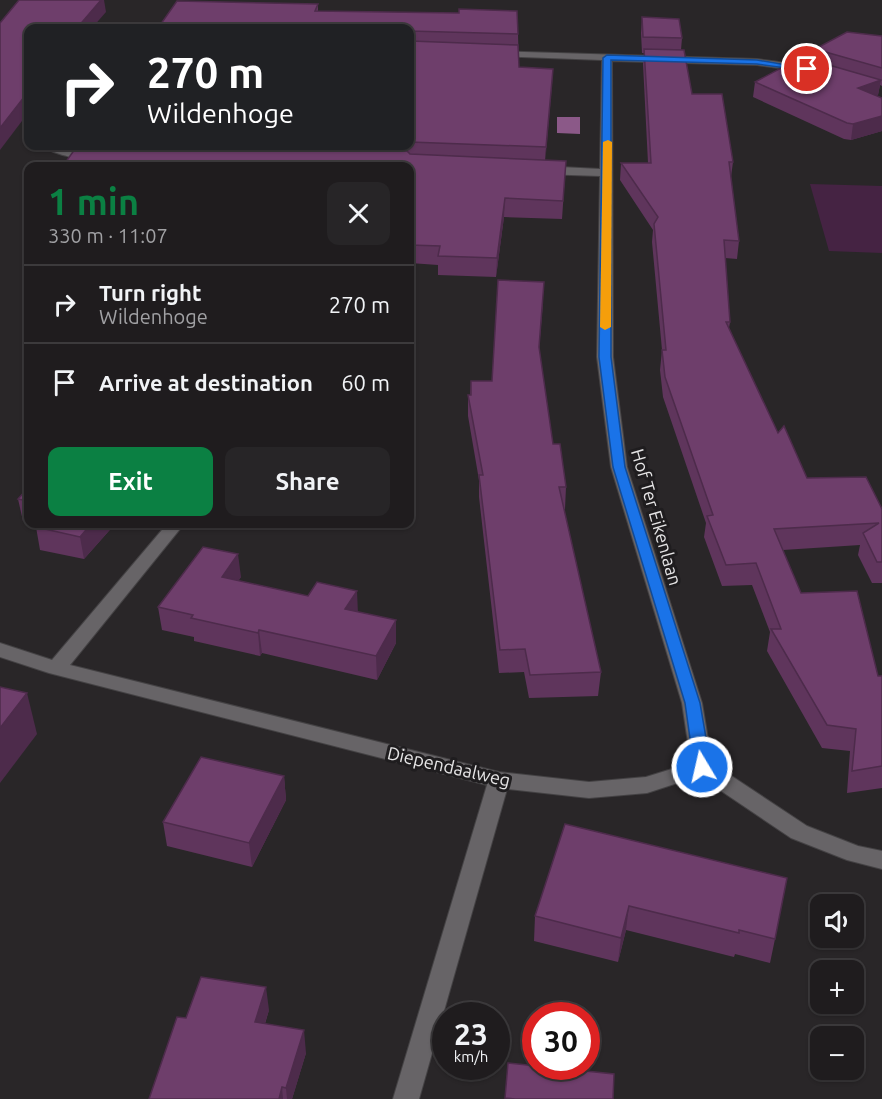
<!DOCTYPE html>
<meta charset="utf-8">
<style>
body{margin:0;font-family:Ubuntu,sans-serif;background:#272527;color:#f1f3f6;height:100vh;display:flex;flex-direction:column;font-size:22px;white-space:nowrap}
*{box-sizing:border-box;margin:0}
p{font-size:20px;color:#a1a1a4}
.icon{flex:none;width:33px;height:33px;fill:none;stroke:currentColor;stroke-width:2;stroke-linecap:round;stroke-linejoin:round}
.map{position:relative;flex:1;overflow:hidden}
.details{position:absolute;left:24px;top:162px;width:390px;height:366px;display:flex;flex-direction:column;background:#1f1c1e;border-radius:12px;box-shadow:0 2px 4px #0004,0 0 0 2px #3c3a3c}
.details>*{flex:none}
.top-card{position:absolute;left:24px;top:24px;width:390px;height:126px;border-radius:12px;box-shadow:0 2px 4px #0004,0 0 0 2px #3c3a3c;background:#202124;color:#fff;overflow:hidden}
.fabs{position:absolute;left:810px;top:894px;display:grid;gap:12px}
.fabs a{display:grid;place-items:center;width:54px;height:54px;border-radius:12px;background:#1f1c1e;box-shadow:0 2px 4px #0004,0 0 0 2px #3c3a3c;font-size:30px}
.speed{position:absolute;left:432px;top:1002px;display:flex;gap:12px;font-size:30px;font-weight:700;text-align:center}
.speed>*{display:grid;place-content:center;width:78px;height:78px;border-radius:50%;background:#1f1c1e;box-shadow:0 2px 4px #0004,0 0 0 2px #3c3a3c;line-height:1}
.speed small{font-size:15px;font-weight:400}
.speed .limit{border:9px solid #d22;background:#fff;color:#111}
.pin{position:absolute;display:grid;place-items:center;width:51px;height:51px;color:#fff;margin:-26px;border:3px solid #fff;border-radius:50%;box-shadow:0 2px 6px #0007}
.me{position:absolute;width:66px;margin:-33px;rotate:351deg;stroke-linejoin:round;filter:drop-shadow(0 0 4px #0008)}
.turn{display:flex;align-items:center;gap:21px;height:126px;padding:0 24px;font-size:27px}
.turn .icon{width:78px;height:78px;stroke-width:2.5}
.turn b{display:block;font-size:42px;line-height:51px}
.round{display:grid;place-items:center;flex:none;width:63px;height:63px;border-radius:12px;background:#272527}
.head{display:flex;align-items:center;justify-content:space-between;height:102px;padding:0 24px}
h1{font-size:36px;font-weight:600;line-height:45px;color:#0b8043}
.cta{display:flex;gap:12px;margin-top:auto;padding:12px 24px}
.cta a{flex:1;height:69px;border-radius:12px;background:#0b8043;color:#fff;font-size:24px;font-weight:600;line-height:69px;text-align:center}
.cta a+a{background:#272527;color:#f1f3f6}
ul{padding:0;list-style:none}
li{display:flex;align-items:center;gap:18px;height:78px;padding:0 24px;border-top:2px solid #3c3a3c}
li div{flex:1}
li b{display:block;font-size:22px}
li em{font-style:normal}
.map>svg:first-child{display:block}
.green{fill:#452343}
.water{fill:#8b5988}
.lines{fill:none;stroke-linecap:round;stroke-linejoin:round}
.street-casing{stroke:#444244;stroke-width:2}
.street{fill:#676467;fill-rule:evenodd}
.wall{fill:#5f355c}
.shaded-wall{fill:#4d2b4b}
.building{fill:#6e3e6b;stroke:#4d2b4b;stroke-width:1.5}
.route{fill:#1a73e8;stroke:#114b97;stroke-width:1.5}
.slow{fill:#f59e0b}
.labels{text-anchor:middle;dominant-baseline:central;stroke-width:6;stroke-linejoin:round;paint-order:stroke}
.street-label{font-size:18px;fill:#e6e5e6;stroke:#1f1d1f}
</style>
<div class="map">
<svg width="882" height="1099" viewBox="0 0 882 1099">
<rect width="100%" height="100%" fill="#292628"/>
<path class="green" d="M810,184L882,186V253L829,251Z"/>
<path class="water" d="M557,117H580V134L557,133Z"/>
<g class="lines">
<g class="street-casing">
<g id="street">
<path d="M495,51L757,59L809,66L814,69L809,72L757,65L612,61L613,357L627,467L702,703L712,763L807,826L858,846L882,851V869L847,860L791,838L699,776L647,793L589,798L507,789L419,1099H393L487,785L49,673L0,657V643L52,660L167,524H184L70,665L499,772L589,782L646,777L691,763L682,703L611,467L597,357L600,176L541,174L535,170L541,166L600,169L602,60L491,56V52Z"/>
<path d="M43,146C54,145 95,149 103,155C92,164 53,155 43,146Z"/>
</g>
</g>
<use href="#street" class="street"/>
</g>
<g class="wall">
<path d="M318,4V11L518,34L519,67L553,69L545,160L566,161L562,219L504,217L496,277L438,275V265L410,263V166L77,146H410V28H158Z"/>
<path d="M642,17L682,38L681,50L692,94L733,162L731,177L739,241L737,259L725,258L730,322L729,328L778,433L807,478L882,509V583H872L858,555L860,545L783,550L801,593L878,676H882V788L847,793L850,751L822,748L767,651L770,632L752,585L722,586L704,537L706,523L663,397L660,370L662,350L652,242L653,230L620,180L621,163H648L643,64L644,53H642L641,33Z"/>
<path d="M882,36V86L880,85L878,95L876,96L882,98V131L851,140L844,139L753,97L755,82L813,60L815,49Z"/>
<path d="M543,302L539,350L553,444L566,487L565,509H564L601,672L598,696L529,698L524,672L499,673L479,497V480L468,416V395H470L471,381H492Z"/>
<path d="M28,488V522L23,521L18,499Z"/>
<path d="M34,524H115L84,559L40,550L36,527L38,524Z"/>
<path d="M241,577L238,581L358,612L396,643L377,680L262,653L260,656L194,641V637L162,630L158,607Z"/>
<path d="M284,776L286,800L252,867L167,846L163,822Z"/>
<path d="M565,824L775,939L770,963L735,954L734,957L626,930L618,962L534,941L535,916Z"/>
<path d="M269,1010L265,1024L306,1053L292,1099H149Z"/>
</g>
<g class="shaded-wall">
<path d="M101,0H104L106,12L92,28H77Z"/>
<path d="M553,69L552,85L545,165L546,147Z"/>
<path d="M881,80L878,95L855,104L858,88Z"/>
<path d="M28,92V113L0,150V128Z"/>
<path d="M882,116V131L851,140L853,124Z"/>
<path d="M505,198L504,217L496,277L497,258Z"/>
<path d="M91,524H115L84,559L80,537Z"/>
<path d="M238,554L241,577L225,600L222,577Z"/>
<path d="M357,591L358,614L345,609Z"/>
<path d="M396,620V643L377,680L376,656Z"/>
<path d="M259,630L262,653L260,656L258,633Z"/>
<path d="M27,693L37,734L0,783V728Z"/>
<path d="M284,776L286,800L252,867L249,843Z"/>
<path d="M629,906L626,930L618,962L621,938Z"/>
<path d="M266,987L269,1010L258,1045L255,1022Z"/>
<path d="M304,1030L306,1053L292,1099H287L286,1088Z"/>
<path d="M282,1087L283,1099H279Z"/>
</g>
<g class="building">
<path d="M19,0H101L77,28H28V92L0,128V23Z"/>
<path d="M177,1L318,4L315,11L459,13V9L517,11L518,34L410,31V32V28H158Z"/>
<path d="M642,17L679,19L682,38L643,37Z"/>
<path d="M847,32L882,36V68L815,49Z"/>
<path d="M410,41L518,45L519,67L553,69L546,147L410,142Z"/>
<path d="M644,49L684,50L692,94H722L733,162H729L739,241L724,240L730,322H726L778,433L784,426L807,478L866,477L882,509V562H877L863,533L879,523L774,529L801,593L857,591L878,676H882V766L852,771L856,729L827,725L771,629H781L756,563L726,565L707,516L713,515L665,377L662,350H666L654,224L658,217L621,163H651Z"/>
<path d="M800,58L808,59L881,80L858,88L882,98V116L853,124L847,123L755,82Z"/>
<path d="M77,146H190L407,151L410,154L566,161L563,201L505,198L497,258L438,256L440,246L410,245V166H63Z"/>
<path d="M498,280L544,282L539,347L553,444H560L566,487H559L601,672L530,675L525,649L500,650L479,475H483L468,395H471V381H492Z"/>
<path d="M28,488V501L18,499Z"/>
<path d="M39,524H91L80,537L36,527Z"/>
<path d="M203,547L238,554L222,577L308,596L317,582L357,591L345,609L396,620L376,656L259,630L258,633L191,618L193,615L158,607Z"/>
<path d="M0,687L27,693L0,728Z"/>
<path d="M201,757L284,776L249,843L163,822Z"/>
<path d="M565,824L787,878L775,939L739,930V933L629,906L621,938L535,916Z"/>
<path d="M201,977L266,987L255,1022L304,1030L286,1088L282,1087L279,1099H149L177,1017L186,1018Z"/>
<path d="M508,1063L614,1074L613,1099H515L505,1098Z"/>
</g>
<path class="route" d="M607,55L757,60L811,69L807,71L757,64L611,60V357L625,467L700,703L711,767L702,773L694,767L685,703L613,467L599,357L603,58Z"/>
<path class="slow" d="M608,140L612,142L611,327L605,330L600,327L603,142Z"/>
<g class="labels">
<g class="street-label">
<text transform="translate(657 517) rotate(74)">Hof Ter Eikenlaan</text>
<text transform="translate(449 766) rotate(13)">Diependaalweg</text>
</g>
</g>
</svg>
<div class="fabs">
<a><svg class="icon" aria-label="sound" viewBox="0 0 24 24"><path d="M4 9h4l5-4v14l-5-4H4zM17 9q2 3 0 6"/></svg></a>
<a>+</a>
<a>−</a>
</div>
<div class="speed"><div>23<small>km/h</small></div><div class="limit">30</div></div>
<div class="pin" style="left:807px;top:69px;background:#d93025"><svg class="icon" aria-label="arrive" viewBox="0 0 24 24"><path d="M6 21V4h12l-3 4 3 4H6"/></svg></div>
<svg class="me" style="left:702px;top:767px" viewBox="-20 -20 40 40"><circle r="17" fill="#1a73e8" stroke="#fff" stroke-width="3"/><path d="M0-11L8 9 0 5-8 9z" fill="#fff"/></svg>
<div class="top-card">
<div class="turn"><svg class="icon" aria-label="right" viewBox="0 0 24 24"><path d="M7 20v-9h11M14 6l5 5-5 5"/></svg><div><b>270 m</b>Wildenhoge</div></div>
</div>
<section class="details">
<div class="head"><div><h1>1 min</h1><p>330 m · 11:07</p></div><a class="round"><svg class="icon" aria-label="close" viewBox="0 0 24 24"><path d="M6 6l12 12M18 6L6 18"/></svg></a></div>
<ul>
<li><svg class="icon" aria-label="right" viewBox="0 0 24 24"><path d="M7 20v-9h11M14 6l5 5-5 5"/></svg><div><b>Turn right</b><p>Wildenhoge</p></div><em>270 m</em></li>
<li><svg class="icon" aria-label="arrive" viewBox="0 0 24 24"><path d="M6 21V4h12l-3 4 3 4H6"/></svg><div><b>Arrive at destination</b></div><em>60 m</em></li>
</ul>
<div class="cta"><a>Exit</a><a>Share</a></div>
</section>
</div>
